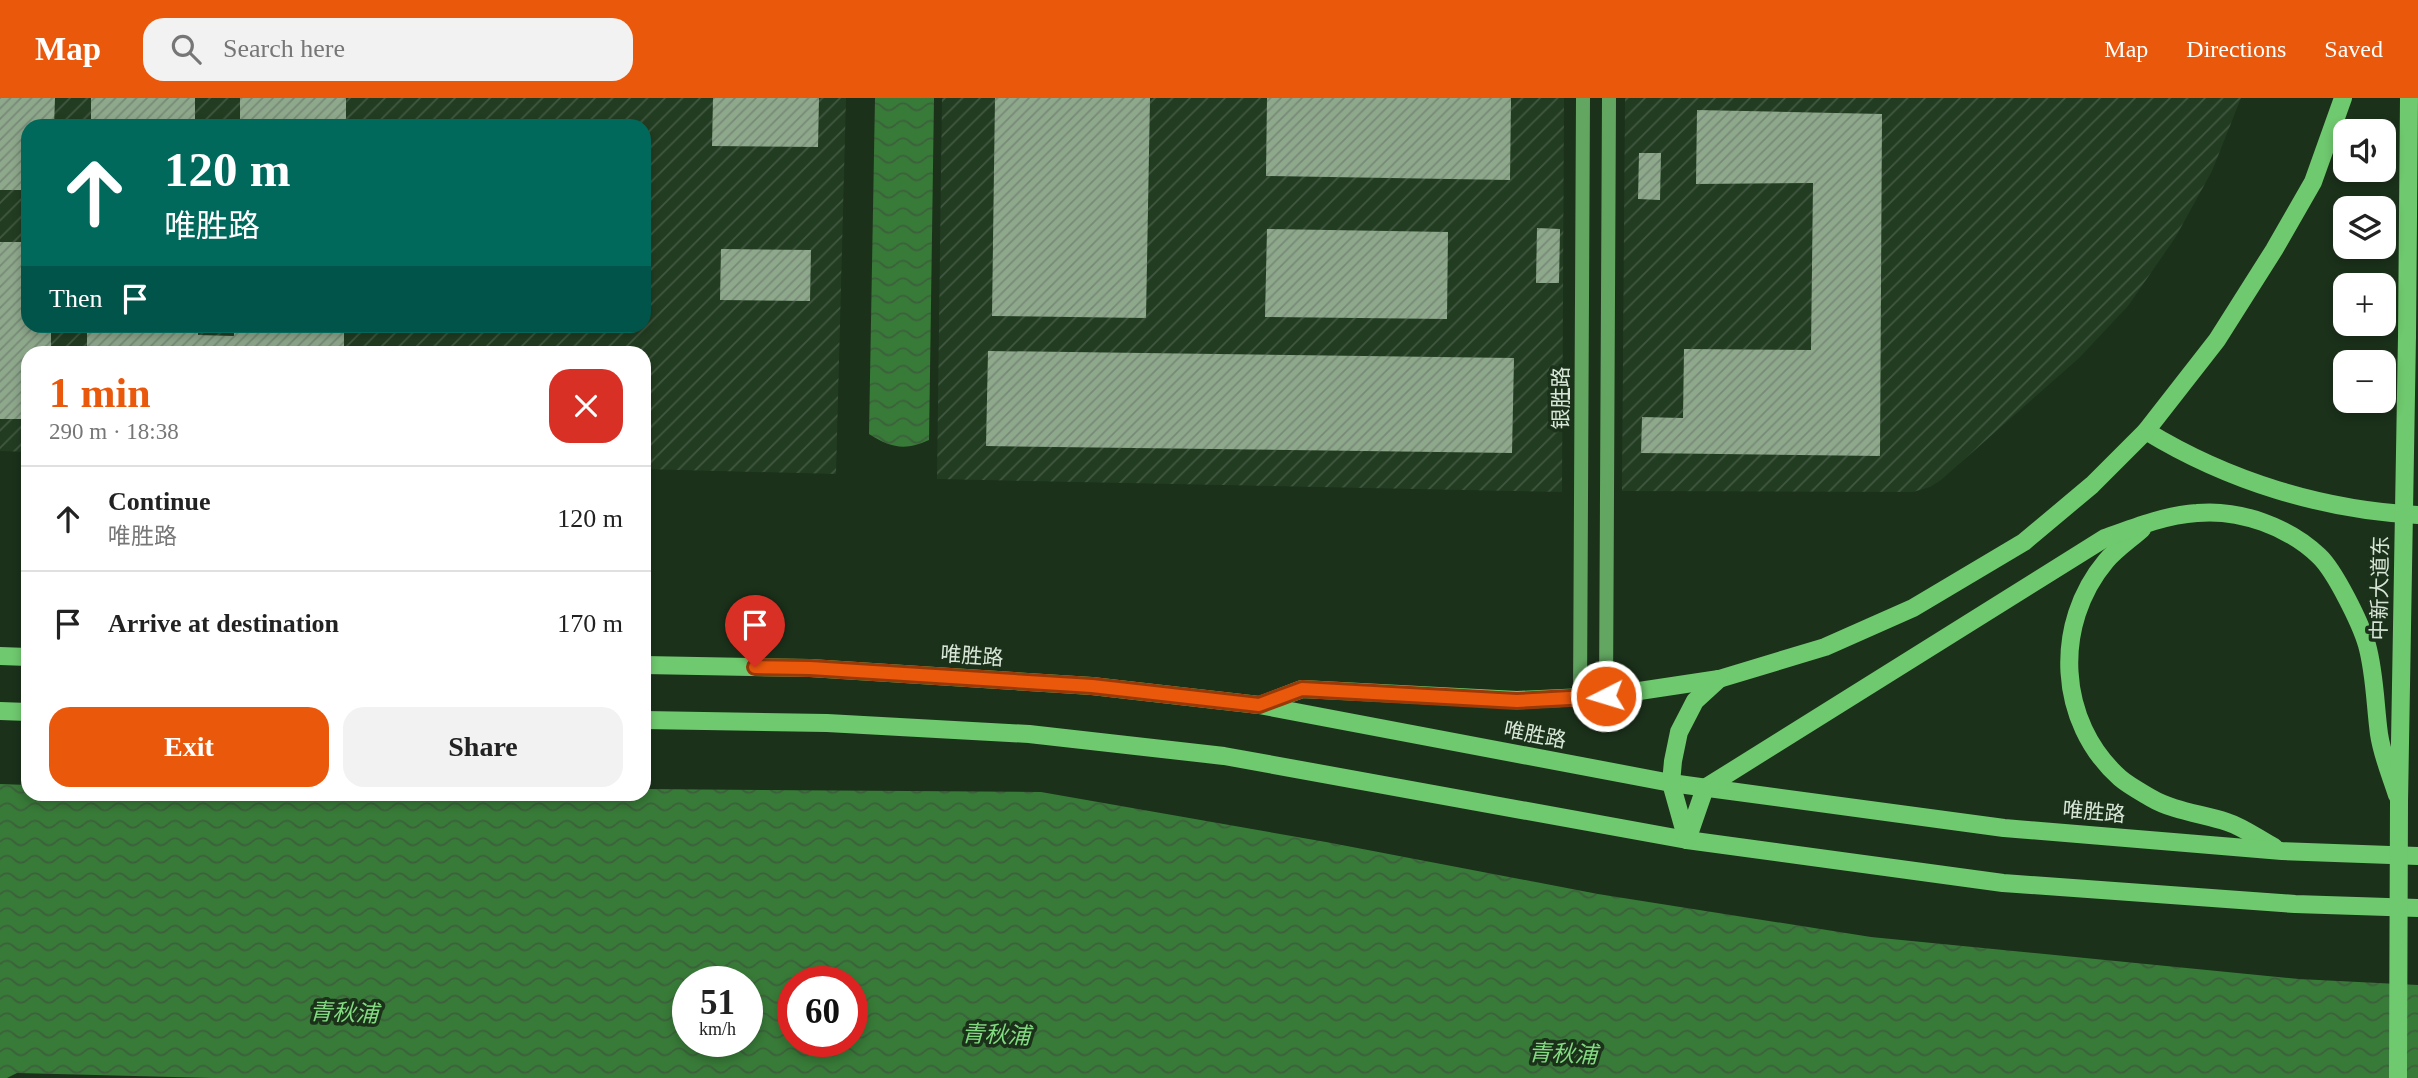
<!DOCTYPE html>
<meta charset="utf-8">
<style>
body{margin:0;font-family:"Times New Roman","Noto Sans SC",serif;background:#f2f2f2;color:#222;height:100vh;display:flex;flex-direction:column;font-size:26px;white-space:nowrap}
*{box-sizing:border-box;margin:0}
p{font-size:23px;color:#767676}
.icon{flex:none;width:38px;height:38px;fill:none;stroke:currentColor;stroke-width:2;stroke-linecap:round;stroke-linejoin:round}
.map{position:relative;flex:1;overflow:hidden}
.sheet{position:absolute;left:21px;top:248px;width:630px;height:455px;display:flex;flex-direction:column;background:#fff;border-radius:21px;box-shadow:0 4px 10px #0003}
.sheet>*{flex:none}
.top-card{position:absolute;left:21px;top:21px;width:630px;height:214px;border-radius:21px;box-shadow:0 4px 10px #0003;background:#00695c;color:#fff;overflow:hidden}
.controls{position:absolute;left:2333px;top:21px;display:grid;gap:14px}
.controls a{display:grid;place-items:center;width:63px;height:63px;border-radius:14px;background:#fff;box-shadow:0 4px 10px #0003;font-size:35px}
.speed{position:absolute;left:672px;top:868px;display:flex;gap:14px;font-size:35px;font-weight:700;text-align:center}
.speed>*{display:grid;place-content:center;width:91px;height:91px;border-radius:50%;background:#fff;box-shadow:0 4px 10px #0003;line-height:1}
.speed small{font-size:18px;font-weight:400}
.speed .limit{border:10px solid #d22;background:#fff;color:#111}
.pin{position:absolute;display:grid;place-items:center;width:60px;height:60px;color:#fff;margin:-72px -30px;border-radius:50% 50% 50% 0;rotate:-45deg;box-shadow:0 0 7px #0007}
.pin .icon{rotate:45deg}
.me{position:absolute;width:77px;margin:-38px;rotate:265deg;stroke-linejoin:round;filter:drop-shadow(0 0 5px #0008)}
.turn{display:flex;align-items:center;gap:24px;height:147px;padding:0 28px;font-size:32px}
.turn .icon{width:91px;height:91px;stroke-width:2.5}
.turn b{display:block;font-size:49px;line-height:60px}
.then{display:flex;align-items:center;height:66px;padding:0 28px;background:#0003;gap:14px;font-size:26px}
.round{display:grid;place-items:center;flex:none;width:74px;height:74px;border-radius:21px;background:#f2f2f2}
.summary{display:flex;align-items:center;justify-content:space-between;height:119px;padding:0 28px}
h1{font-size:42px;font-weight:700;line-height:52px;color:#ea580c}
.primary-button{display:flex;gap:14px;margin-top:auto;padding:14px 28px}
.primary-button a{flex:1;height:80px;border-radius:21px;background:#ea580c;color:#fff;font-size:28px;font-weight:700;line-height:80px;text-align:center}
.primary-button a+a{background:#f2f2f2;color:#222}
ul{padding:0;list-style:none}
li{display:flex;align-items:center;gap:21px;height:105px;padding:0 28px;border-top:2px solid #e0e0e0}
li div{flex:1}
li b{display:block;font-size:26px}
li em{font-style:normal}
header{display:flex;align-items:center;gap:42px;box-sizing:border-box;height:98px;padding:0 35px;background:#ea580c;color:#fff}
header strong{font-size:33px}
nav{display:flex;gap:38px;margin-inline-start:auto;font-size:24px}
.search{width:490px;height:63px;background:#f2f2f2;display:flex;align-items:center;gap:18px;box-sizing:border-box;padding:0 24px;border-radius:21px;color:#767676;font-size:26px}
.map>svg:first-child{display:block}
.industrial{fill:url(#industrial-furrows);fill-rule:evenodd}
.water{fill:url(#water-waves);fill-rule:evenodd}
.building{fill:url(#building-hatch)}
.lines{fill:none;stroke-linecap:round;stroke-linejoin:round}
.secondary{stroke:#62a661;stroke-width:14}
.primary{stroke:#6fc96e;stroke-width:18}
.primary-bridge{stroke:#6fc96e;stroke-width:18}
.route-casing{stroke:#983908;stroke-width:18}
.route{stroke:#ea580c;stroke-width:12}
.labels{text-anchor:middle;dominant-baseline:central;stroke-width:7;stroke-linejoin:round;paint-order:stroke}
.street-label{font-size:21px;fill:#d8e6d8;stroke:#1b311a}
.water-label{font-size:23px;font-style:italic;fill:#84dc82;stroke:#1b311a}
</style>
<header>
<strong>Map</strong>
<div class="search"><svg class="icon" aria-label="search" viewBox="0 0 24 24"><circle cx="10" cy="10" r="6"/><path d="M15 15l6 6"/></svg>Search here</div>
<nav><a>Map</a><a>Directions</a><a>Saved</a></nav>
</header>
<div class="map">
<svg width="2418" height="980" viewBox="0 0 2418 980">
<defs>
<pattern id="industrial-furrows" width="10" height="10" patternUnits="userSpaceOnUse" patternTransform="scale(1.75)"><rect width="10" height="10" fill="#223c21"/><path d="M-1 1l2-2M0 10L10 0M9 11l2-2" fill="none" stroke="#415840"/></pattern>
<pattern id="water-waves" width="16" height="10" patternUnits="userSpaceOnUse" patternTransform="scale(1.75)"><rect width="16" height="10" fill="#387a38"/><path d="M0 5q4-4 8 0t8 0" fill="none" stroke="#3c603c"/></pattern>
<pattern id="building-hatch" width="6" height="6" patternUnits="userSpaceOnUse" patternTransform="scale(1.75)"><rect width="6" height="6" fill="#8ea88c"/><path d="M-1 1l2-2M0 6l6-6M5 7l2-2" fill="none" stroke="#778a76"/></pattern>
</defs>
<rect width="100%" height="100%" fill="#1b311a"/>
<g class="industrial">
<path d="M0,0H846L836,376L644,371V256H28V354L0,353ZM28,28H644V228H28Z"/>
<path d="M942,0H1564L1562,394L937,381Z"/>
<path d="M1625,0H2241L2212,73L2175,140L2128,208L2079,260L1941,382L1930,389L1913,394L1622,393Z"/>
</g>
<g class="water">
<path d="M875,0H934L929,342C905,353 891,350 869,336Z"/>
<path d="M0,686L28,687V696H644V691L1041,694L1326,744L1598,796L1871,839L2299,881L2418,887V980H213L17,975L7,980H0ZM688,884H747V943H688ZM793,884H852V943H793Z"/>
</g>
<g class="building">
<path d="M0,0H55L54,28H28V92H0Z"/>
<rect x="91" y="0" width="104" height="28"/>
<rect x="240" y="0" width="106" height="28"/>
<path d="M713,0H819L818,49L712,48Z"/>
<path d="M995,0H1150L1146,220L992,218Z"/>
<path d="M1267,0H1511L1510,82L1266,78Z"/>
<path d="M1697,12L1882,16L1880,358L1641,355L1642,319L1683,320L1684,251L1811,252L1813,85L1696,86Z"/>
<path d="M1639,55H1661L1660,102L1638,101Z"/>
<path d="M1537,130L1560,131L1559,185H1536Z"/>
<path d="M1267,131L1448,134L1447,221L1265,219Z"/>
<path d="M0,144H28V228H51V256H28V321H0Z"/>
<path d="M721,151L811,152L810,203L720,202Z"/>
<path d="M87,228H198V237L234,238V228H344V256H87Z"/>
<path d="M988,253L1514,260L1512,355L986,348Z"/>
</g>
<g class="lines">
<g class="secondary">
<path d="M1606,598L1609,0"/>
<path d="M1580,601L1583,0"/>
</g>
<g class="primary">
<path d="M2407,238L2409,0"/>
<path d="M2146,333C2228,383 2322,412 2418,417"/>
<path d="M2142,431C2131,441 2116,451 2106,463C2053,526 2057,624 2120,680C2128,687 2141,694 2151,700C2173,713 2203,716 2227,724C2243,729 2259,741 2274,749"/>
<path d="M0,558L28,559"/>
<path d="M644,567L810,570L1092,588L1259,607L1671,685L2004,730L2282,753L2418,758"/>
<path d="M1260,607L1302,591L1517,602L1606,598L1719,581L1825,549L1913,510L2024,444L2092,387L2146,333L2217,242L2274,152L2313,84L2343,0"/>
<path d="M0,613L28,614"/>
<path d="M644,622L827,625L1029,636L1224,658L1687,742L2003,785L2295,806L2418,810"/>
<path d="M1687,742L1705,690L2105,440C2135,429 2166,417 2197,415C2240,411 2289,429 2319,458C2335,473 2361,526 2367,547C2375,576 2375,606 2379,636C2382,657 2391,678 2397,697"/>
<path d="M1687,742L1671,685L1673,663L1679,634L1695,603L1719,581"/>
</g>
<path class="primary-bridge" d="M2398,980L2399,704L2407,238"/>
</g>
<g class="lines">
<g class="route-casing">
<path id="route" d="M755,569L810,570L1092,588L1259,607L1302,591L1517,603L1606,598"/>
</g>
<use href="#route" class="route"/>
</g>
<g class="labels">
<g class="street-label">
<text transform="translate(1561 300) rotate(-90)">银胜路</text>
<text transform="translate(2380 490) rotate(-89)">中新大道东</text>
<text transform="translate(972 558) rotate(4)">唯胜路</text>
<text transform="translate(1535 637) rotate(11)">唯胜路</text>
<text transform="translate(2094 714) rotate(5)">唯胜路</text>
</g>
<g class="water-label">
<text transform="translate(344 915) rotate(2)">青秋浦</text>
<text transform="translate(996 937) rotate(2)">青秋浦</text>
<text transform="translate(1563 956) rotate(2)">青秋浦</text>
</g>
</g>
</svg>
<div class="controls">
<a><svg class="icon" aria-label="sound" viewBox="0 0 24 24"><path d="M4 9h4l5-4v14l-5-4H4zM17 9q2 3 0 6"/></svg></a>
<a><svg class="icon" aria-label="layers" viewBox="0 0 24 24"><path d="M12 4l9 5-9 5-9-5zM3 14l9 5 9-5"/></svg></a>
<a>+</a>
<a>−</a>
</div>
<div class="speed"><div>51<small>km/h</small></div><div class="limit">60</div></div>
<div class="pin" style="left:755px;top:569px;background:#d93025"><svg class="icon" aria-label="arrive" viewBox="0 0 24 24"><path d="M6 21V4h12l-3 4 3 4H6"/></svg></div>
<svg class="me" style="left:1606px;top:598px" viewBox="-20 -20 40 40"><circle r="17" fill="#ea580c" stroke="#fff" stroke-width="3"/><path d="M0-11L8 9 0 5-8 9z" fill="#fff"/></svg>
<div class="top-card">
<div class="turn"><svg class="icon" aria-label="ahead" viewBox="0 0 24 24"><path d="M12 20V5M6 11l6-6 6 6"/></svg><div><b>120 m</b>唯胜路</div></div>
<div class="then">Then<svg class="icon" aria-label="arrive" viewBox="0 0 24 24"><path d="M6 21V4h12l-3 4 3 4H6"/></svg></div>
</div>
<section class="sheet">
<div class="summary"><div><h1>1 min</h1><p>290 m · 18:38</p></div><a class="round" style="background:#d93025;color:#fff"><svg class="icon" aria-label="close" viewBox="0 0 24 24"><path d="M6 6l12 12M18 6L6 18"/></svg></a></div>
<ul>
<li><svg class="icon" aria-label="ahead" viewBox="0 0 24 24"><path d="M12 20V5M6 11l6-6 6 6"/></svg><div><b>Continue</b><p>唯胜路</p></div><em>120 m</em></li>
<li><svg class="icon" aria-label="arrive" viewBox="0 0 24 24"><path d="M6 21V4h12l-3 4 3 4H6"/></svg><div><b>Arrive at destination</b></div><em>170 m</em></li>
</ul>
<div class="primary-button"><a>Exit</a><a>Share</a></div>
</section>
</div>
